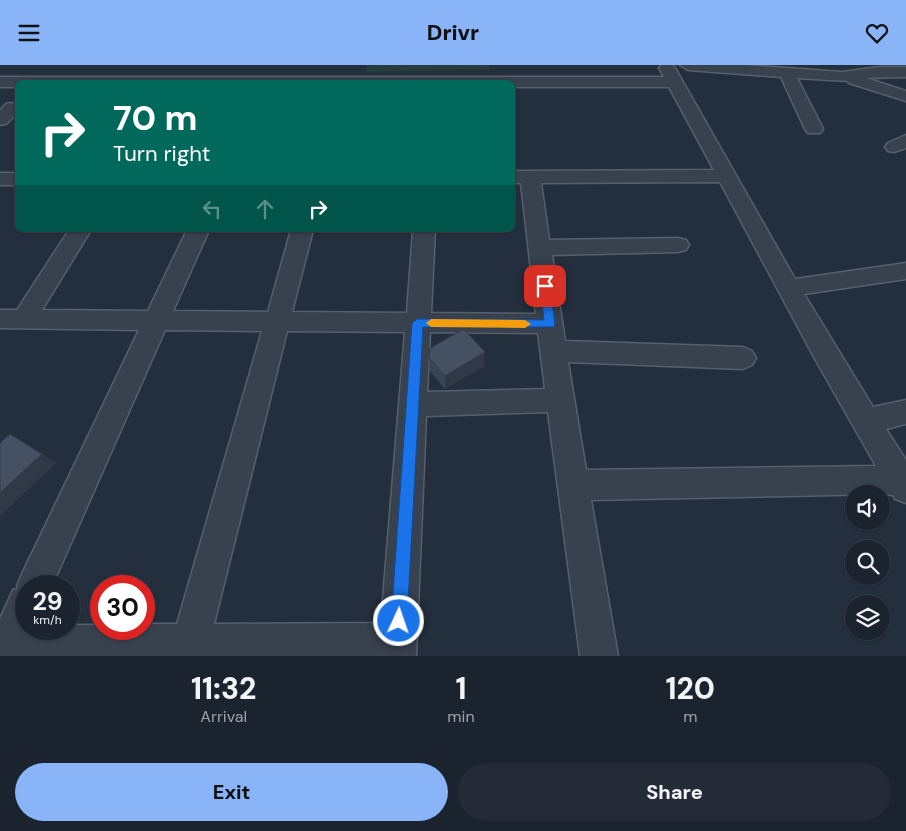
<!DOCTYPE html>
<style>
body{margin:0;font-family:"DM Sans",sans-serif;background:#242b36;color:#f1f3f6;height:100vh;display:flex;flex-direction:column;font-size:19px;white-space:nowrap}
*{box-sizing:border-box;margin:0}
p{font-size:16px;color:#a0a4aa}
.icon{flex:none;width:28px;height:28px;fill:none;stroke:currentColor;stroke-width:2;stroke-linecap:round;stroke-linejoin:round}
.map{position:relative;height:591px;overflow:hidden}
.side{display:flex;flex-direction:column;background:#1b232e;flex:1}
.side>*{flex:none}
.guide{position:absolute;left:15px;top:15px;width:500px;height:152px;border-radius:8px;box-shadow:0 1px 4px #0004,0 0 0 1px #39404a;background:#00695c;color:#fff;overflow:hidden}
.tools{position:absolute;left:845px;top:420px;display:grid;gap:10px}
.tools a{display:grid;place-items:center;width:45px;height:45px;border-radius:50%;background:#1b232e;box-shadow:0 1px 4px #0004,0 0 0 1px #39404a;font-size:25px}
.speed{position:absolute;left:15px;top:510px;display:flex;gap:10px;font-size:25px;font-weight:700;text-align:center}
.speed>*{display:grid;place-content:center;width:65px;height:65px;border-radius:50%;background:#1b232e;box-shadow:0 1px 4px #0004,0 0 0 1px #39404a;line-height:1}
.speed small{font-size:12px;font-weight:400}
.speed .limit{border:8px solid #d22;background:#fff;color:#111}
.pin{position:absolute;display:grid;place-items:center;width:42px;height:42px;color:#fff;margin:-21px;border-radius:10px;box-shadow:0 2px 8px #0006}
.me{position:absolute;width:55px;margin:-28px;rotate:3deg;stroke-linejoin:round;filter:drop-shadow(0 0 4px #0008)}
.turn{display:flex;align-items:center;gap:18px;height:105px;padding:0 15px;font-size:22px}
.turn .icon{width:65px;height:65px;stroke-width:2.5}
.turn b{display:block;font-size:35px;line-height:42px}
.lanes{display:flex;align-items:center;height:48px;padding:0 15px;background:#0003;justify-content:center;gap:25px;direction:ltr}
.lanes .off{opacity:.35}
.eta{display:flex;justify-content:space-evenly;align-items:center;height:85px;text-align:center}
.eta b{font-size:30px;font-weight:800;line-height:35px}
.action{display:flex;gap:10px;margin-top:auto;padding:10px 15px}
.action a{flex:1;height:58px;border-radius:30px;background:#8ab4f8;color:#111;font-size:20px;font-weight:800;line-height:58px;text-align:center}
.action a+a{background:#242b36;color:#f1f3f6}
header{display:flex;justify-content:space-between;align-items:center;height:65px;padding:0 15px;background:#8ab4f8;color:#111;font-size:22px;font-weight:800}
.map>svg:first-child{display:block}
.green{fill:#263c3f}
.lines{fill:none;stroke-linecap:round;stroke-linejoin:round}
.street-casing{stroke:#565f6c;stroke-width:3}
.street{fill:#38414e;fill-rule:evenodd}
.wall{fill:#3b4654}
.shaded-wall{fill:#303945}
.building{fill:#455162;stroke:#303945}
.route{fill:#1a73e8;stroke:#114b97}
.slow{fill:#f59e0b}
</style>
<header><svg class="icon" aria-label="menu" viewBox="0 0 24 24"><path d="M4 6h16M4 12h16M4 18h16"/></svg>Drivr<svg class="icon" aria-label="heart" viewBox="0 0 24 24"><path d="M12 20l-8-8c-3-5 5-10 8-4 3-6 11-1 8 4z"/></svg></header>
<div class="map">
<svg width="906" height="591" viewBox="0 0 906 591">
<rect width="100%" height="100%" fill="#242f3e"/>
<path class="green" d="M367,0H490V4L366,7Z"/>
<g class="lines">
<g class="street-casing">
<g id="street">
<path d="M662,0H672L675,3L795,214L906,198V214L804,229L873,342L906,335V359L886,364L906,395V438L895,434L893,430L881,429L591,435L618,591H580L548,347L426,351L416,591H0V554L13,525L18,524L17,521L22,509L139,265L0,263V245H17L69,165H91L42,245L148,246L187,165H209L173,246L268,247L291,165H313L292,247L407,248L413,165H435L431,248L536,249L521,118H512V106L714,105L669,22H512V18H18V22H0V12H664L659,3ZM720,117L814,292L876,401L586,405L568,297L743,304L752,300L756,293L752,286L743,282L565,276L552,190L678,187L686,185L689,180L686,175L678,173L549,175L541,118ZM165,265L262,266L177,559H144V564H101V560H69V564H26V521H52ZM287,266L405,267L381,558L214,559ZM430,267L538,268L545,324L427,327Z"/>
<path d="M680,0H746L842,7L879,2H906V12L866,13L906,26V36L849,18L848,16L797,13L823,64L820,68H808L805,64L781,12L688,5Z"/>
<path d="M12,38L18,39V47L6,59L0,60V45L6,39Z"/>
<path d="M906,70V83L894,87L888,86L885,82L888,78Z"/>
<rect x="0" y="108" width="18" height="12"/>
</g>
</g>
<use href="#street" class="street"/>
</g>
<path class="wall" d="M429,293L484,301L445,324L430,306Z"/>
<g class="shaded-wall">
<path d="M485,287L484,301L445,324V311Z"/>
<path d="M42,389L56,398L0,451V428Z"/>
</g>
<g class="building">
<path d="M464,264L485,287L445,311L429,293L430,283Z"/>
<path d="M10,369L42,389L0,428V378Z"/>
</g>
<path class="route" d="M545,217L550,221L555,259L554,262H423L407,556L405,562L399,564L394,562L391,556L412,258L417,254L544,255L540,221Z"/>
<path class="slow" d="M431,254L525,255L531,259L525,263L431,262L426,258Z"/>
</svg>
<div class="tools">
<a><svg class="icon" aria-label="sound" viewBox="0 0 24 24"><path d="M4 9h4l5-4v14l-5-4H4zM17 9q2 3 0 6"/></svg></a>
<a><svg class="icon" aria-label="search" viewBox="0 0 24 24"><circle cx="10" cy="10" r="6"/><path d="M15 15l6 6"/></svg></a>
<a><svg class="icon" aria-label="layers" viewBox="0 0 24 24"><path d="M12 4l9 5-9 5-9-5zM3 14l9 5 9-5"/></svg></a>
</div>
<div class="speed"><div>29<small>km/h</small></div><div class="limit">30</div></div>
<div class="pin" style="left:545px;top:221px;background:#d93025"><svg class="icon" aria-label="arrive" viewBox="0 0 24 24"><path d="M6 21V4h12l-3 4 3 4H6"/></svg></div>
<svg class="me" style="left:399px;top:556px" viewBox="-20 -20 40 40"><circle r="17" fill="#1a73e8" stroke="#fff" stroke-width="3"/><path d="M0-11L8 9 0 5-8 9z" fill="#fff"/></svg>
<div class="guide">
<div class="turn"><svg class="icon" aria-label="right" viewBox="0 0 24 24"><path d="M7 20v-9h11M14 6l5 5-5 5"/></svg><div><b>70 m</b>Turn right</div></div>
<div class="lanes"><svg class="icon off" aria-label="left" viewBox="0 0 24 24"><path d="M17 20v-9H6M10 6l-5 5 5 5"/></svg><svg class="icon off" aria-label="ahead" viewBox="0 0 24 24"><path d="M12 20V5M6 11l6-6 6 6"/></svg><svg class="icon" aria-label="right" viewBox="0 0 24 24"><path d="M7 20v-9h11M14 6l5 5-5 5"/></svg></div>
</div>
</div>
<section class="side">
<div class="eta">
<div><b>11:32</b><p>Arrival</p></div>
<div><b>1</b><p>min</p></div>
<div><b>120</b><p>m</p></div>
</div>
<div class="action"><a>Exit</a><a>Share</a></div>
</section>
